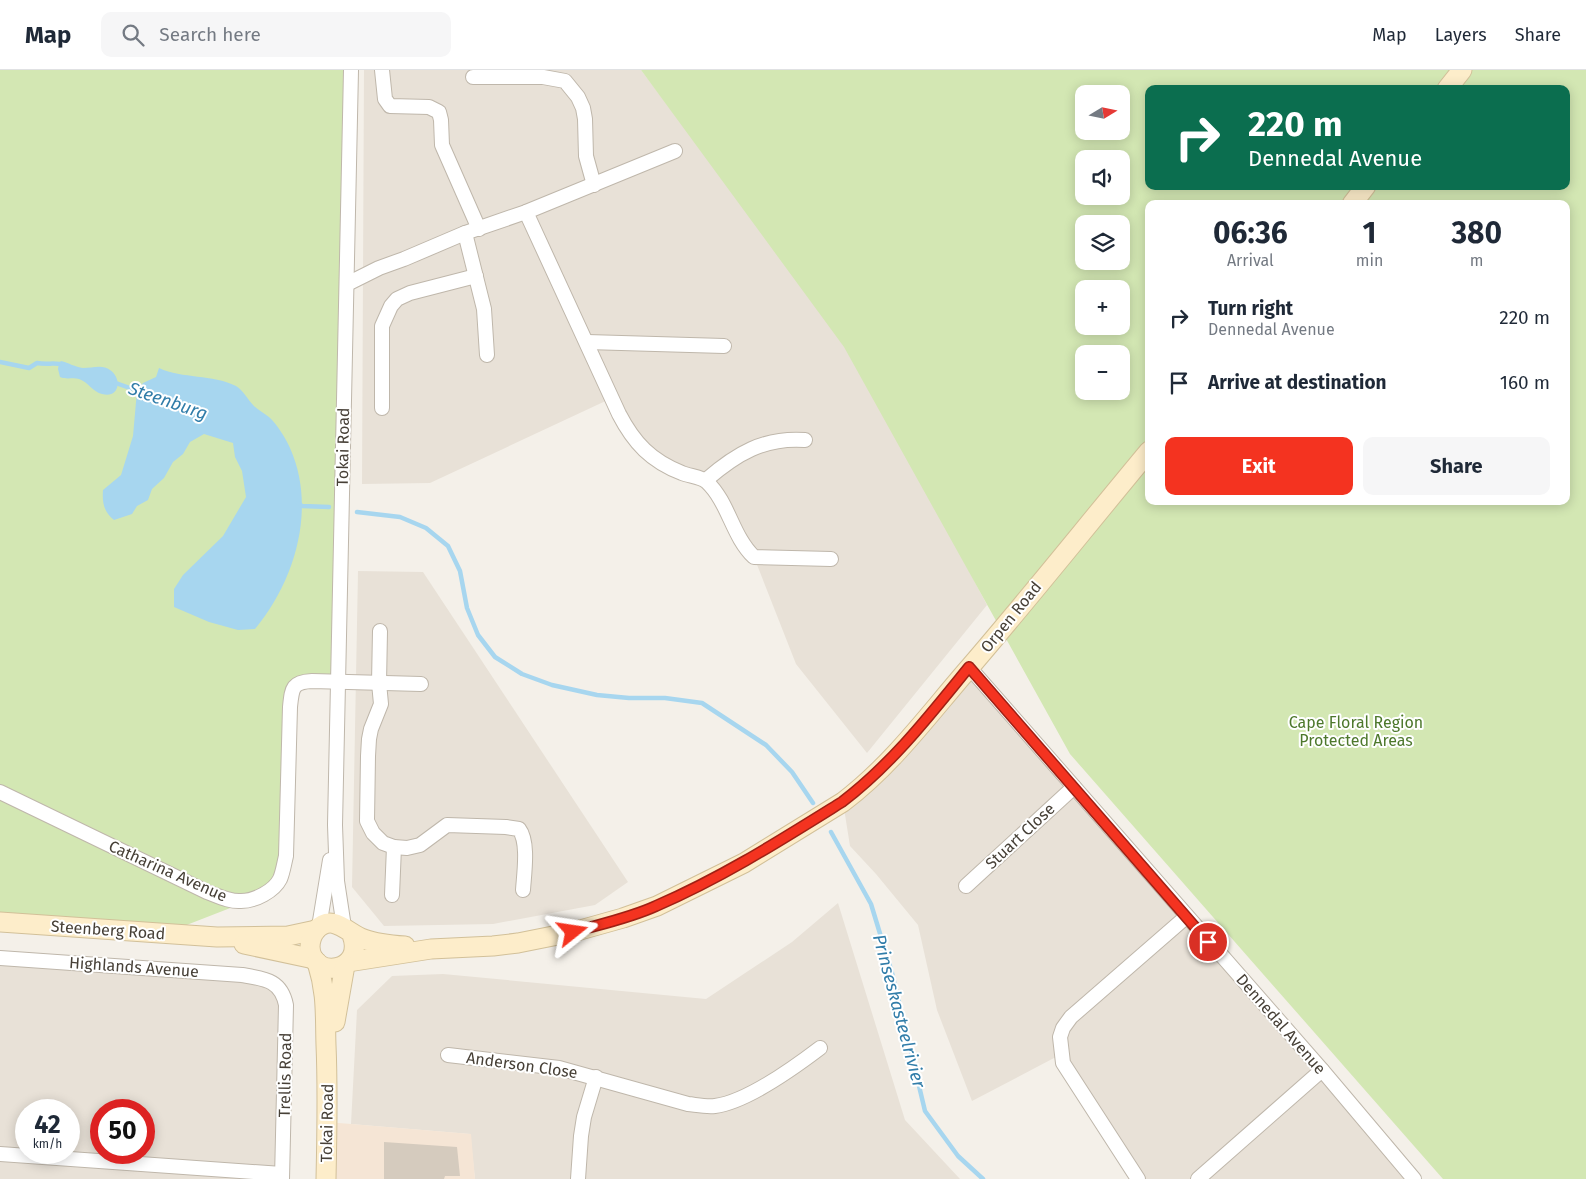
<!DOCTYPE html>
<meta charset="utf-8">
<style>
body{margin:0;font-family:"Fira Sans",sans-serif;background:#f6f6f7;color:#1f2937;height:100vh;display:flex;flex-direction:column;font-size:19px;white-space:nowrap}
*{box-sizing:border-box;margin:0}
p{font-size:16px;color:#747a83}
.icon{flex:none;width:28px;height:28px;fill:none;stroke:currentColor;stroke-width:2;stroke-linecap:round;stroke-linejoin:round}
.map{position:relative;flex:1;overflow:hidden}
.drawer{position:absolute;left:1145px;top:130px;width:425px;height:305px;display:flex;flex-direction:column;background:#fff;border-radius:10px;box-shadow:0 2px 12px #0003}
.drawer>*{flex:none}
.banner{position:absolute;left:1145px;top:15px;width:425px;height:105px;border-radius:10px;box-shadow:0 2px 12px #0003;background:#0b6e4f;color:#fff;overflow:hidden}
.needle{width:32px;rotate:80deg}
.controls{position:absolute;left:1075px;top:15px;display:grid;gap:10px}
.controls a{display:grid;place-items:center;width:55px;height:55px;border-radius:10px;background:#fff;box-shadow:0 2px 12px #0003;font-size:25px}
.speed{position:absolute;left:15px;top:1029px;display:flex;gap:10px;font-size:25px;font-weight:700;text-align:center}
.speed>*{display:grid;place-content:center;width:65px;height:65px;border-radius:50%;background:#fff;box-shadow:0 2px 12px #0003;line-height:1}
.speed small{font-size:12px;font-weight:400}
.speed .limit{border:8px solid #d22;background:#fff;color:#111}
.pin{position:absolute;display:grid;place-items:center;width:42px;height:42px;color:#fff;margin:-21px;border:2px solid #fff;border-radius:50%;box-shadow:0 1px 5px #0007}
.me{position:absolute;width:55px;margin:-28px;rotate:75deg;stroke-linejoin:round;filter:drop-shadow(0 0 4px #0008)}
.turn{display:flex;align-items:center;gap:18px;height:105px;padding:0 20px;font-size:22px}
.turn .icon{width:65px;height:65px;stroke-width:2.5}
.turn b{display:block;font-size:35px;line-height:42px}
.eta{display:flex;justify-content:space-evenly;align-items:center;height:85px;text-align:center}
.eta b{font-size:30px;font-weight:700;line-height:35px}
.button{display:flex;gap:10px;margin-top:auto;padding:10px 20px}
.button a{flex:1;height:58px;border-radius:10px;background:#f43320;color:#fff;font-size:20px;font-weight:700;line-height:58px;text-align:center}
.button a+a{background:#f6f6f7;color:#1f2937}
ul{padding:0;list-style:none}
li{display:flex;align-items:center;gap:15px;height:65px;padding:0 20px}
li div{flex:1}
li b{display:block;font-size:19px}
li em{font-style:normal}
header{display:flex;align-items:center;gap:30px;box-sizing:border-box;height:70px;padding:0 25px;background:#fff;border-bottom:1px solid #e0e1e3}
header strong{font-size:24px}
nav{display:flex;gap:28px;margin-inline-start:auto;font-size:18px}
.search{width:350px;height:45px;background:#f6f6f7;display:flex;align-items:center;gap:12px;box-sizing:border-box;padding:0 18px;border-radius:10px;color:#747a83;font-size:19px}
.map>svg:first-child{display:block}
.residential{fill:#e8e1d7;fill-rule:evenodd}
.commercial{fill:#f5e5d5}
.green{fill:#d3e7b3;fill-rule:evenodd}
.water{fill:#a7d6ef}
.lines{fill:none;stroke-linecap:round;stroke-linejoin:round}
.stream{stroke:#a7d6ef;stroke-width:4.5}
.building{fill:#d5cbbe}
.street-casing{stroke:#bfb7ab;stroke-width:16}
.secondary-casing{stroke:#d2c099;stroke-width:21}
.street{stroke:#fff;stroke-width:14}
.secondary{stroke:#fdedca;stroke-width:19}
.route-casing{stroke:#9f2115;stroke-width:12}
.route{stroke:#f43320;stroke-width:9}
.labels{text-anchor:middle;dominant-baseline:central;stroke-width:4;stroke-linejoin:round;paint-order:stroke}
.street-label{font-size:16px;fill:#474037;stroke:#fff}
.park-label{font-size:16px;fill:#4d782c;stroke:#fff}
.water-label{font-size:18px;font-style:italic;fill:#317da9;stroke:#fff}
</style>
<header>
<strong>Map</strong>
<div class="search"><svg class="icon" aria-label="search" viewBox="0 0 24 24"><circle cx="10" cy="10" r="6"/><path d="M15 15l6 6"/></svg>Search here</div>
<nav><a>Map</a><a>Layers</a><a>Share</a></nav>
</header>
<div class="map">
<svg width="1586" height="1109" viewBox="0 0 1586 1109">
<rect width="100%" height="100%" fill="#f4f0e9"/>
<g class="residential">
<path d="M364,0H641L850,277L987,535L867,683L796,594L754,487L718,425L650,386L612,328L430,413L362,414Z"/>
<path d="M358,501L423,502L628,812L595,835L493,854L384,856L352,817Z"/>
<path d="M969,597L1414,1109H1138L1062,989L1054,988L972,1031L937,940L918,855L876,804L850,776L843,732Z"/>
<path d="M838,833L905,1050L960,1109H475L470,1064L351,1054L357,940L392,906L443,904L706,929L792,872Z"/>
<path d="M0,888L242,905L280,919L282,1109H0ZM26,1040H69V1082H26ZM101,1040H144V1082H101Z"/>
</g>
<path class="commercial" d="M327,1052L471,1064L475,1109H326Z"/>
<g class="green">
<path d="M0,0H352L338,611L292,622L279,810L261,826L166,863L0,849Z"/>
<path d="M641,0H1586V1109H1443L1070,684L844,277ZM1149,19H1566V116H1149ZM1084,24H1121V61H1084ZM1084,89H1121V126H1084ZM1149,134H1566V431H1149ZM1084,154H1121V191H1084ZM1084,219H1121V256H1084ZM1084,284H1121V321H1084Z"/>
</g>
<g class="water">
<path d="M61,291C69,293 75,297 83,298C92,298 103,294 110,300C123,309 119,329 102,324C93,322 88,312 79,309C73,307 67,310 60,307L58,299L59,293Z"/>
<path d="M159,298C183,309 212,304 236,316C243,320 248,330 254,336C258,340 264,343 269,347C277,354 286,369 290,378C317,438 295,511 255,559L238,560L209,552L174,537V519L183,505L223,466L246,427L242,401L235,387L233,373L204,364L190,372L183,384L173,392L164,408L152,419L148,430L137,436L132,444L114,450C104,442 102,433 103,420L121,405L133,366L137,321L143,313L156,307Z"/>
</g>
<g class="lines">
<g class="stream">
<path d="M0,292L29,298L37,293C46,295 57,292 63,295"/>
<path d="M113,312L141,322"/>
<path d="M298,433L302,436L329,437"/>
<path d="M357,442L400,447L426,458L448,476L460,501L467,538L478,565L495,587L522,604L552,615L597,625L629,628H665L702,633L766,675L792,702L813,733"/>
<path d="M831,762L871,834L892,903L925,1041L958,1086L983,1109"/>
</g>
</g>
<path class="building" d="M384,1072L457,1077L460,1106H445L444,1109H384Z"/>
<g class="lines">
<g class="street-casing">
<g id="street">
<path d="M382,0L385,29L390,36L429,37L439,42L441,50L442,75L479,159"/>
<path d="M473,7H543L565,11L578,27L583,38L585,49L586,86L594,115"/>
<path d="M526,142L619,344C634,373 651,391 682,403C689,406 702,407 707,412C729,433 732,466 754,487L831,489"/>
<path d="M465,163L484,239L487,285"/>
<path d="M347,214L379,198L404,189L465,163L526,142L675,81"/>
<path d="M587,272L724,276"/>
<path d="M382,338V256L391,236L397,229L410,223L476,206"/>
<path d="M706,410C736,384 764,367 805,370"/>
<path d="M380,561L379,613L381,634L371,659L369,669L368,686L367,751L373,763L383,773L394,777L407,778L420,775L447,755L506,757L519,759C529,772 524,804 523,820"/>
<path d="M969,597L1322,1000L1414,1109"/>
<path d="M0,722L207,822C218,826 230,832 241,831C255,831 274,821 280,809C283,802 284,794 286,786L290,637C292,618 292,612 312,611L421,614"/>
<path d="M966,816L1074,717"/>
<path d="M392,825L394,777"/>
<path d="M319,857L330,790"/>
<path d="M344,857L337,811L335,755L351,0"/>
<path d="M0,888L242,905C265,909 281,910 286,935L282,1109"/>
<path d="M448,985L559,998L688,1034C697,1035 706,1037 715,1036C746,1032 795,997 820,978"/>
<path d="M0,1084L282,1104"/>
<path d="M578,1109L581,1066L584,1047L596,1007"/>
<path d="M1138,1109L1063,993L1060,967L1063,958L1071,947L1186,847"/>
<path d="M1198,1109L1322,1000"/>
</g>
</g>
<g class="secondary-casing">
<g id="secondary">
<path d="M1447,19L1462,0"/>
<path d="M1352,134L1366,116"/>
<path d="M0,852L217,867L288,866L316,860"/>
<path d="M352,865C366,902 312,911 310,877C310,871 312,865 316,860C333,842 348,864 364,869C377,874 391,875 405,876"/>
<path d="M244,874L314,889"/>
<path d="M317,892C327,924 325,944 326,975C328,1020 327,1064 326,1109"/>
<path d="M348,892L431,879L493,876L518,873L573,862L623,848L657,836L744,793L843,732C893,694 929,644 970,597C1031,526 1089,453 1149,381"/>
<path d="M335,952L345,895"/>
</g>
</g>
<use href="#street" class="street"/>
<use href="#secondary" class="secondary"/>
</g>
<g class="lines">
<g class="route-casing">
<path id="route" d="M573,862C601,854 630,848 656,836C723,807 781,770 842,732C892,694 930,645 969,597L1208,872"/>
</g>
<use href="#route" class="route"/>
</g>
<g class="labels">
<g class="street-label">
<text transform="translate(343 377) rotate(-89)">Tokai Road</text>
<text transform="translate(1011 547) rotate(-51)">Orpen Road</text>
<text transform="translate(1020 766) rotate(-43)">Stuart Close</text>
<text transform="translate(168 801) rotate(24)">Catharina Avenue</text>
<text transform="translate(108 860) rotate(4)">Steenberg Road</text>
<text transform="translate(134 897) rotate(4)">Highlands Avenue</text>
<text transform="translate(1281 954) rotate(49)">Dennedal Avenue</text>
<text transform="translate(522 995) rotate(8)">Anderson Close</text>
<text transform="translate(285 1005) rotate(-89)">Trellis Road</text>
<text transform="translate(327 1053) rotate(-89)">Tokai Road</text>
</g>
<g class="park-label">
<text x="1356" y="652">Cape Floral Region<tspan x="1356" dy="18">Protected Areas</tspan></text>
</g>
<g class="water-label">
<text transform="translate(168 331) rotate(19)">Steenburg</text>
<text transform="translate(899 941) rotate(75)">Prinseskasteelrivier</text>
</g>
</g>
</svg>
<div class="controls">
<a><svg class="needle" viewBox="-14 -14 28 28"><path d="M0-13l5 13h-10z" fill="#e53935"/><path d="M0 13l5-13h-10z" fill="#747a83"/></svg></a>
<a><svg class="icon" aria-label="sound" viewBox="0 0 24 24"><path d="M4 9h4l5-4v14l-5-4H4zM17 9q2 3 0 6"/></svg></a>
<a><svg class="icon" aria-label="layers" viewBox="0 0 24 24"><path d="M12 4l9 5-9 5-9-5zM3 14l9 5 9-5"/></svg></a>
<a>+</a>
<a>−</a>
</div>
<div class="speed"><div>42<small>km/h</small></div><div class="limit">50</div></div>
<div class="pin" style="left:1208px;top:872px;background:#d93025"><svg class="icon" aria-label="arrive" viewBox="0 0 24 24"><path d="M6 21V4h12l-3 4 3 4H6"/></svg></div>
<svg class="me" style="left:573px;top:862px" viewBox="-20 -20 40 40"><path d="M0-17L14 15 0 8-14 15z" fill="#f43320" stroke="#fff" stroke-width="4"/></svg>
<div class="banner">
<div class="turn"><svg class="icon" aria-label="right" viewBox="0 0 24 24"><path d="M7 20v-9h11M14 6l5 5-5 5"/></svg><div><b>220 m</b>Dennedal Avenue</div></div>
</div>
<section class="drawer">
<div class="eta">
<div><b>06:36</b><p>Arrival</p></div>
<div><b>1</b><p>min</p></div>
<div><b>380</b><p>m</p></div>
</div>
<ul>
<li><svg class="icon" aria-label="right" viewBox="0 0 24 24"><path d="M7 20v-9h11M14 6l5 5-5 5"/></svg><div><b>Turn right</b><p>Dennedal Avenue</p></div><em>220 m</em></li>
<li><svg class="icon" aria-label="arrive" viewBox="0 0 24 24"><path d="M6 21V4h12l-3 4 3 4H6"/></svg><div><b>Arrive at destination</b></div><em>160 m</em></li>
</ul>
<div class="button"><a>Exit</a><a>Share</a></div>
</section>
</div>
